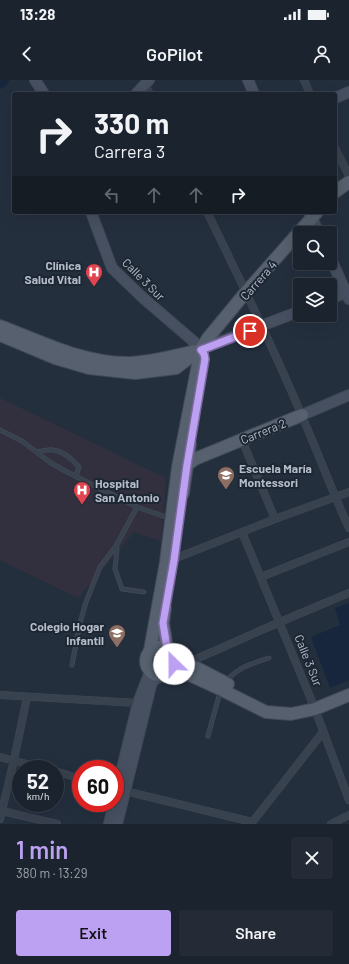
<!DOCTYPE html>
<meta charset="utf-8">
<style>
body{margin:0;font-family:Barlow,sans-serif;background:#242b36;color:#f1f3f6;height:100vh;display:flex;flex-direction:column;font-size:15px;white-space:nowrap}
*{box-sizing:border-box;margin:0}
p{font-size:13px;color:#a0a4aa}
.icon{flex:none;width:22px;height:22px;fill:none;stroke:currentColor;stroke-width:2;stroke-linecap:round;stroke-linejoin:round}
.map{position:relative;height:744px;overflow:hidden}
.details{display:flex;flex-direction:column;background:#1b232e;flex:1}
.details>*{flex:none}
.banner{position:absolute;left:12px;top:12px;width:325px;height:122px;border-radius:4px;box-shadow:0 4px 16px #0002,0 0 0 1px #39404a;background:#1b232e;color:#f1f3f6;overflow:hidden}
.controls{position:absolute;left:293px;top:146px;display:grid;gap:8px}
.controls a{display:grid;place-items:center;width:44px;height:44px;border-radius:4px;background:#1b232e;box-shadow:0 4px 16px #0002,0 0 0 1px #39404a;font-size:20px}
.speed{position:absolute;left:12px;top:680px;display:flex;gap:8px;font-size:20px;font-weight:700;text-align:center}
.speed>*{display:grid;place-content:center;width:52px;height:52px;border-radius:50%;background:#1b232e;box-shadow:0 4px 16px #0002,0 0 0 1px #39404a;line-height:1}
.speed small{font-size:10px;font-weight:400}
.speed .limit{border:6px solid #d22;background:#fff;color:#111}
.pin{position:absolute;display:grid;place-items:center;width:34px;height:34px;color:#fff;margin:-17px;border:2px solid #fff;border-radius:50%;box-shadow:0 1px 4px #0007}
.me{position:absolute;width:44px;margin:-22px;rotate:337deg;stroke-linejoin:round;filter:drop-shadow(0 0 3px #0008)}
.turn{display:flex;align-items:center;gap:14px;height:84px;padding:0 16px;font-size:18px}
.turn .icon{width:52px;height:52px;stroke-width:2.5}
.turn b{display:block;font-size:28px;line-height:34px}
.lanes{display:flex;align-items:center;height:38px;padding:0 16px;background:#0003;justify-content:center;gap:20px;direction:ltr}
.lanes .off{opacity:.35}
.round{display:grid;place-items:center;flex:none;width:42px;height:42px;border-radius:4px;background:#242b36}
.head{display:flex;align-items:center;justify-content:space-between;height:68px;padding:0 16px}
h1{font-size:24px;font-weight:600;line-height:30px;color:#bca0f2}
.primary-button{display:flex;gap:8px;margin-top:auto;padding:8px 16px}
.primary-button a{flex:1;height:46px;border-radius:4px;background:#bca0f2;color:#111;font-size:16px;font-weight:600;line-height:46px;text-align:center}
.primary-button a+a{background:#242b36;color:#f1f3f6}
.status{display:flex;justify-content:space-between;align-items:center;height:28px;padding:0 20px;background:#1b232e;direction:ltr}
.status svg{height:11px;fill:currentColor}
header{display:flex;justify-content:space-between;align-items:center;height:52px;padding:0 16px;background:#1b232e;font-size:18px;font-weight:600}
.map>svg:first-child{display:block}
.medical{fill:#32303f}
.water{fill:#17263c}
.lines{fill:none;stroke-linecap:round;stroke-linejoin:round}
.river{stroke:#17263c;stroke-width:12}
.lane-casing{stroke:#414a57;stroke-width:5}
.street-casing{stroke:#414a57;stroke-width:8}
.secondary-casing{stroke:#414a57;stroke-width:12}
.primary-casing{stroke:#414a57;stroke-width:14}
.lane{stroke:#38414e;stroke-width:3.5}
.street{stroke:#38414e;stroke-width:7}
.secondary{stroke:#465061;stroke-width:10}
.primary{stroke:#56606e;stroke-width:12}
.route-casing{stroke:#7a689d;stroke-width:10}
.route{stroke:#bca0f2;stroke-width:7}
.labels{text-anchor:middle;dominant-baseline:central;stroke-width:4;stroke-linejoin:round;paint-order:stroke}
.poi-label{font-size:12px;font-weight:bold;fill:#b4bcc9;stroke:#1d2633;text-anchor:end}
.street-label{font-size:12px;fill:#b4bcc9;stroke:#1d2633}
</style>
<div class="status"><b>13:28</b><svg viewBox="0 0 49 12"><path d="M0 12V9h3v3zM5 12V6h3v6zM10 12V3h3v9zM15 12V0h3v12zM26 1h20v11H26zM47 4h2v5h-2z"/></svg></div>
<header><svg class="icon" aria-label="back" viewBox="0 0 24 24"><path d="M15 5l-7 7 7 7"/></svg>GoPilot<svg class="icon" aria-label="person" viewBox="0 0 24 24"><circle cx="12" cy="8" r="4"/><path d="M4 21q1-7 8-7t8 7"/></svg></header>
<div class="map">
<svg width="349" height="744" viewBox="0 0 349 744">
<rect width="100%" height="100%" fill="#242f3e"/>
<path class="medical" d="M0,318L166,398L161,461L134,452L78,518L0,480Z"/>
<path class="water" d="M349,523V600L330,608L311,557L340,545L335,528Z"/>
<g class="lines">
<path class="river" d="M0,3L3,0"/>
<g class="lane-casing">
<g id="lane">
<path d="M0,350L22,361L51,383L69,393L137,427L163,436L179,437"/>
<path d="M37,372C42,371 48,369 53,370C63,371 73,380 79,387L76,396"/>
<path d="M137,427L116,466L117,469L115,489L122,509L144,512"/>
<path d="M72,585L80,543L86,522L100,487L116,466"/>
<path d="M227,600C241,586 251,584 269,578"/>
<path d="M208,656L220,612"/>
</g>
</g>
<g class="street-casing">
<g id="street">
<path d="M304,0L310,14"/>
<path d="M145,4L150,14"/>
<path d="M335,68L349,96"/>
<path d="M207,132C240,199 273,267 302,336C318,373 332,411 349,448"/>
<path d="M242,360L275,439"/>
<path d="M242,452L315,629L349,720"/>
<path d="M166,482L275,439L349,412"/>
<path d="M261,497L349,462"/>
<path d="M187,583L280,542L349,513"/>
<path d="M0,615L138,623"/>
<path d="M0,677L46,689"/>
<path d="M55,691L81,699"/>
<path d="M121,710L252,742"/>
<path d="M2,731L57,744"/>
<path d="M0,739L14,680L27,617"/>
<path d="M251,744L323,652"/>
<path d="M331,744L349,735"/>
</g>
</g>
<g class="secondary-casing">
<g id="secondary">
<path d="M35,0L44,14"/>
<path d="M248,0L254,14"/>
<path d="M136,14L149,0"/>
<path d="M335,18L349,12"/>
<path d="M91,132L112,188L142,217L192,260L201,269L300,231"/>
<path d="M309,132L319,153"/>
<path d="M330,177L349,219"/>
<path d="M330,219L349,211"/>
<path d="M302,335L349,315"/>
<path d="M115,718L138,623L150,592"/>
<path d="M109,744L114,723"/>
<path d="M117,744L151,605L154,600L162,596"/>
</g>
</g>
<g class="primary-casing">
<g id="primary">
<path d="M335,112L349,102"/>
<path d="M0,246C40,261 82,283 126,283C149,283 173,276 196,271"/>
<path d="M0,255L55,278L89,288L135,293L176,288L201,269L208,258L246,212L317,132"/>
<path d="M182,386L187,385L195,379L302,335"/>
<path d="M183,413L190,364"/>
<path d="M165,528L163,543L167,568"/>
<circle cx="160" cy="581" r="14"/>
<path d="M150,570L166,482L178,387L201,269"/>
<path d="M174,579L187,583L228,604"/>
<path d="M170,592H183L220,609L266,632L291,634L315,629L349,615"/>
</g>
</g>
<use href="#lane" class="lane"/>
<use href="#street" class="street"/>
<use href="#secondary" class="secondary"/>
<use href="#primary" class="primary"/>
</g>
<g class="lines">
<g class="route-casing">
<path id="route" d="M174,584V579L172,572L167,568L163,543L174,480L187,385L205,279L204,274L201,270L250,251"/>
</g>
<use href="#route" class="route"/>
</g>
<defs>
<g id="hospital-pin" transform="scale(0.9)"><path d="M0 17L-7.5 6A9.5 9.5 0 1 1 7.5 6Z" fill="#e0444e" stroke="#1d2633"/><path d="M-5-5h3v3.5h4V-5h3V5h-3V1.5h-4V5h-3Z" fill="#fff"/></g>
<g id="school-pin" transform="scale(0.9)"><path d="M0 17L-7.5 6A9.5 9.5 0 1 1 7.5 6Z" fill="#8d6e63" stroke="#1d2633"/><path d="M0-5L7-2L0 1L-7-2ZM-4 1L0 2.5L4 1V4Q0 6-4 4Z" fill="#fff"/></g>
</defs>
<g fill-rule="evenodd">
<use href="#hospital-pin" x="94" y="192"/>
<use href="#school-pin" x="226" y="395"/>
<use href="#hospital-pin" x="82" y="410"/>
<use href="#school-pin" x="117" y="553"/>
</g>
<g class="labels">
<g class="poi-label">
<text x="81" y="185">Clínica<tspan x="81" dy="14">Salud Vital</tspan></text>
<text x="239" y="388" text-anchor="start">Escuela María<tspan x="239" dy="14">Montessori</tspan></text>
<text x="95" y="403" text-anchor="start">Hospital<tspan x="95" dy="14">San Antonio</tspan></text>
<text x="104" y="546">Colegio Hogar<tspan x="104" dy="14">Infantil</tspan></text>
</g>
<g class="street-label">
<text transform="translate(144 199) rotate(45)">Calle 3 Sur</text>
<text transform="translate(258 200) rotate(-49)">Carrera 4</text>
<text transform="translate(263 351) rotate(-22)">Carrera 2</text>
<text transform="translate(309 580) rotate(68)">Calle 3 Sur</text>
</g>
</g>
</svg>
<div class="controls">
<a><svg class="icon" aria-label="search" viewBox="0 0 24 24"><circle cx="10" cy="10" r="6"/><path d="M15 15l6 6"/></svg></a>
<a><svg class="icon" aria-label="layers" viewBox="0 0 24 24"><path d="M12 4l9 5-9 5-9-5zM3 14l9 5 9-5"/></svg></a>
</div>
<div class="speed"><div>52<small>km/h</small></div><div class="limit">60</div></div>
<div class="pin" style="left:250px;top:251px;background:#d93025"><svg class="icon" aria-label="arrive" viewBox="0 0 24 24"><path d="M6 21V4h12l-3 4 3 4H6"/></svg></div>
<svg class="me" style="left:174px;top:584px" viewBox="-20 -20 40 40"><circle r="19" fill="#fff"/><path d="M0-13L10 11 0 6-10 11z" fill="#bca0f2"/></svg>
<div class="banner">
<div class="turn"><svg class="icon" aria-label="right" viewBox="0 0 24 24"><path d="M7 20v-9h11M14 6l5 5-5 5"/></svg><div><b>330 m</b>Carrera 3</div></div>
<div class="lanes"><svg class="icon off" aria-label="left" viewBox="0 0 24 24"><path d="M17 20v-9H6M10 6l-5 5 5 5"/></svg><svg class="icon off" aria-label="ahead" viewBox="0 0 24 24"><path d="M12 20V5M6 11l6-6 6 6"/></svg><svg class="icon off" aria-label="ahead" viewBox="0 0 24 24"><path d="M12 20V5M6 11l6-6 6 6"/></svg><svg class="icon" aria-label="right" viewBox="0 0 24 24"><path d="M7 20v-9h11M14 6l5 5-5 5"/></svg></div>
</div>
</div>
<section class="details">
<div class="head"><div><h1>1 min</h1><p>380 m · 13:29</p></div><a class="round"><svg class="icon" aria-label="close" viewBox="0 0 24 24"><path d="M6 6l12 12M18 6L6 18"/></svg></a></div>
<div class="primary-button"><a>Exit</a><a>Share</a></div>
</section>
